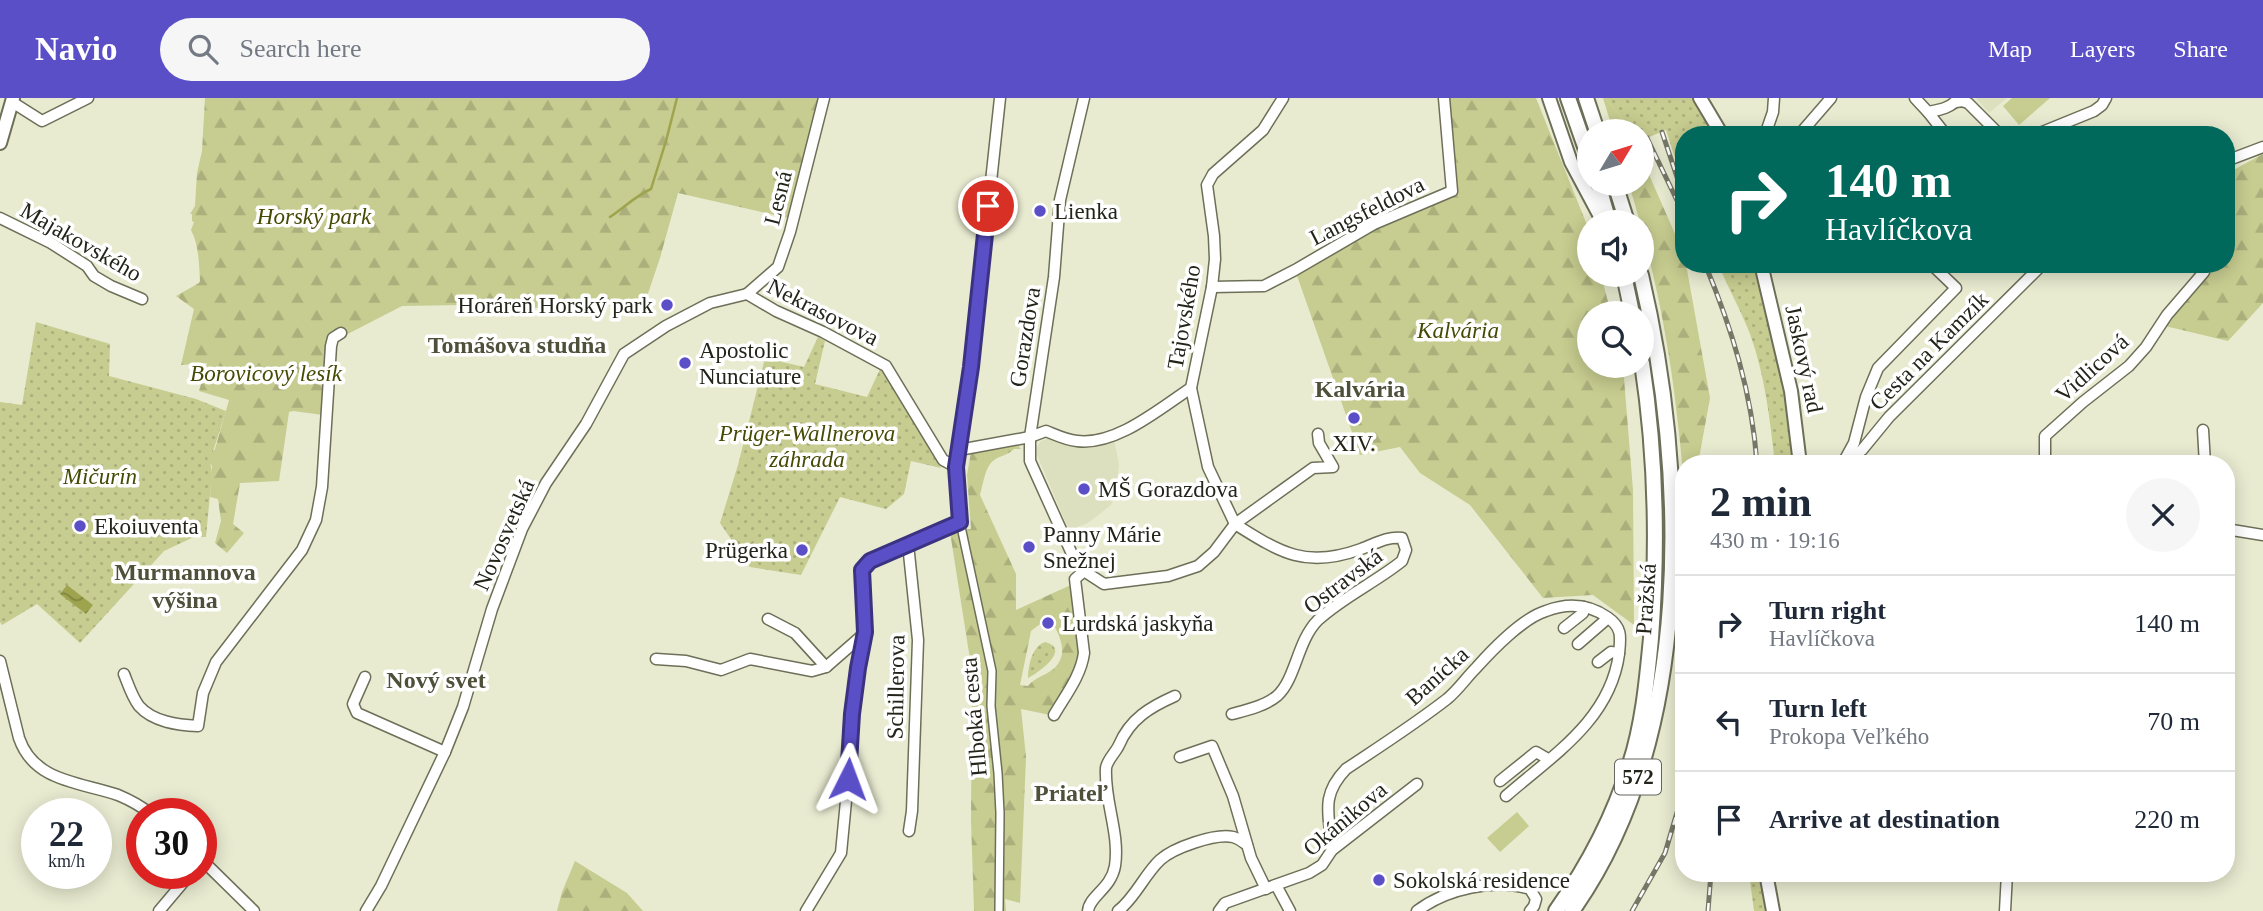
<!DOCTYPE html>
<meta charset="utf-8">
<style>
body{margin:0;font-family:"Times New Roman",serif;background:#f6f6f7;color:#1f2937;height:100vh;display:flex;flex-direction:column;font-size:26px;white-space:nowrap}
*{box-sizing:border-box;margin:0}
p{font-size:23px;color:#747a83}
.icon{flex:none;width:38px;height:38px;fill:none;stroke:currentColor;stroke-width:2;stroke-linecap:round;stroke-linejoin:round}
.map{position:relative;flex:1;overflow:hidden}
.side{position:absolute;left:1675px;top:357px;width:560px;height:427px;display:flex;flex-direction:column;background:#fff;border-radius:28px;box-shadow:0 4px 18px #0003}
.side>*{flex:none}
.top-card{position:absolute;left:1675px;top:28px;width:560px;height:147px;border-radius:28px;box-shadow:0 4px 18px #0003;background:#00695c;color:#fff;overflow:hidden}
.needle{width:46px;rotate:52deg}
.fabs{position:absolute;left:1577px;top:21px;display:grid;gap:14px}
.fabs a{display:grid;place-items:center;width:77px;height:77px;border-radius:50%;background:#fff;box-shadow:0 4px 18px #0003;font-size:35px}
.speed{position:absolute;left:21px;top:700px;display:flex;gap:14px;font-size:35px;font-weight:700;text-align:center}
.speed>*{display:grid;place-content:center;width:91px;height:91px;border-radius:50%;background:#fff;box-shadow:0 4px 18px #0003;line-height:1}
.speed small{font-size:18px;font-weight:400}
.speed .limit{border:10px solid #d22;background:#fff;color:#111}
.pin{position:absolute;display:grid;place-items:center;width:60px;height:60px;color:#fff;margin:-30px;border:4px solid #fff;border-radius:50%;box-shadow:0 2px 7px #0007}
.me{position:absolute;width:77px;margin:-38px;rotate:3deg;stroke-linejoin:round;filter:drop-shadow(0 0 5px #0008)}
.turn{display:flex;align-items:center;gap:24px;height:147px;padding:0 35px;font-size:32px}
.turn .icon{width:91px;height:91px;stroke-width:2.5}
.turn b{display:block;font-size:49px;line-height:60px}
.round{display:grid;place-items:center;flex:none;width:74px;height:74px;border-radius:37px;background:#f6f6f7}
.overview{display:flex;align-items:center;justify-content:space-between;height:119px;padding:0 35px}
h1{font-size:42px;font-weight:600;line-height:52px}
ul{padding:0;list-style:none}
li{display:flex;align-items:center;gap:21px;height:98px;padding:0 35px;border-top:2px solid #e0e1e3}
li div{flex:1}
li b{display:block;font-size:26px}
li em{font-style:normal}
header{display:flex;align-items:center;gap:42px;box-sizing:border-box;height:98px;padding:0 35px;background:#5b4fc8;color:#fff}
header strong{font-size:33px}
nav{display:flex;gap:38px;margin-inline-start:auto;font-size:24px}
.search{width:490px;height:63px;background:#f6f6f7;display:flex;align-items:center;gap:18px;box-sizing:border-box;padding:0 24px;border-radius:38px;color:#747a83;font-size:26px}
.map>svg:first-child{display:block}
.built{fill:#dde0bf}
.green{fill:url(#green-dots)}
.forest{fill:url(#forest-firs);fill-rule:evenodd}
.pitch{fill:#c7cc90}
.water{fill:url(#water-waves)}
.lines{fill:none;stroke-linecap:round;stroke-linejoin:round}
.stream{stroke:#9ea44e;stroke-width:2.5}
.pedestrian-casing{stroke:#6d6f58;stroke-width:10}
.minor-casing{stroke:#6d6f58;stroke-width:13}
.tertiary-casing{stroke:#6d6f58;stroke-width:16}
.primary-casing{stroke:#6d6f58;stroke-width:18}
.pedestrian{stroke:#fff;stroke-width:7}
.minor{stroke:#fff;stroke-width:10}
.tertiary{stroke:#fff;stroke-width:12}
.primary{stroke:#fff;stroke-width:14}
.rail-casing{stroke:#767867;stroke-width:5}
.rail{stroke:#fff;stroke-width:2.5;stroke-dasharray:8;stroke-linecap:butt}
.route-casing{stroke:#3b3382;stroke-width:18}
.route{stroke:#5b4fc8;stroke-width:12}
.poi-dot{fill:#5b4fc8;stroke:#fff;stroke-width:2.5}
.labels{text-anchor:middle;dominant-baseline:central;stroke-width:7;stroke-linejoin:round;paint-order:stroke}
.shield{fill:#fff;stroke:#65665f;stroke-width:2}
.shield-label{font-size:21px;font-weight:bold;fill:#23241a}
.street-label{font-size:23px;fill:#23241a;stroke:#fff}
.poi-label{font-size:23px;fill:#23241a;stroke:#fff;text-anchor:start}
.park-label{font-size:23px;font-style:italic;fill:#474a05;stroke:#fff}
.neighbourhood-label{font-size:24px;font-weight:bold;fill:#4e503a;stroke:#fff}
</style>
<header>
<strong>Navio</strong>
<div class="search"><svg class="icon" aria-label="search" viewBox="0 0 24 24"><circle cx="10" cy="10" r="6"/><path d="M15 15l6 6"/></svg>Search here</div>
<nav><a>Map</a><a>Layers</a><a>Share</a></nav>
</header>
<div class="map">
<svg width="2263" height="813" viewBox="0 0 2263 813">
<defs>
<pattern id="green-dots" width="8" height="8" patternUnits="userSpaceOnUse" patternTransform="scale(1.75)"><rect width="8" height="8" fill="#c7cc90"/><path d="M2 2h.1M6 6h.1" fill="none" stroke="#abaf7c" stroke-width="1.8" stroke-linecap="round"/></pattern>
<pattern id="forest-firs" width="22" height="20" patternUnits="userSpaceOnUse" patternTransform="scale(1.75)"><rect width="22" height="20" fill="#c7cc90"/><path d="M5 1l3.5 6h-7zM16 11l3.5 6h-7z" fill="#abaf7c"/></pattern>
<pattern id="water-waves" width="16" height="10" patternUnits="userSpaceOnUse" patternTransform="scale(1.75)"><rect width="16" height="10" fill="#9ea44e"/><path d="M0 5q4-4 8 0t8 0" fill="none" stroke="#808540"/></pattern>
</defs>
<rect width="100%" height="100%" fill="#e8ebd0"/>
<g class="built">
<path d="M1976,0H2007L1989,15Z"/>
<path d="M1049,340L1063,345L1085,348L1114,342L1119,366L1116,395L1111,407L1088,425L1069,432L1036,355L1037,349L1041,343Z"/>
</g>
<g class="green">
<path d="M1605,0H1693L1714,37H1684L1683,85L1666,32L1642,42V33H1633Z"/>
<path d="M1718,166H1755L1785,295L1793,366H1775C1770,322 1765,277 1750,236C1741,213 1728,189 1718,166Z"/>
<path d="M1629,177H1634C1660,281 1668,388 1663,495C1662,518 1661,559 1654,580L1648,267L1642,233V215H1638Z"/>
<path d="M36,224L110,246L109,278L196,301L226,313L210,363L212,375L206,439H194L164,453L80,545L37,506L2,527L0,524V304L22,307Z"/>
<path d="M818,239L825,243L815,286L867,299L881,269L941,370L911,363L904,396L886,411L840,399L801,477L750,469L720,425L738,367L765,260L804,269Z"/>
<path d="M1045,544C1072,551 1038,575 1028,580C1028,568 1032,548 1045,544Z"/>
<path d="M1749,775H1760L1767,813H1754Z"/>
</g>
<g class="forest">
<path d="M205,0H819L788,120L678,95L660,160L640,219L625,217V213L620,207L545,210L462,207L402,208L336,242H327L323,317L293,313L289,314L279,383L240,385L233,426L244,435L227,455L215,445L221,423L218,401L210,399L212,368L207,360L215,351L229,302L199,293L207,265L181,267L194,211L176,198L199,185L200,183C199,166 199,147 191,132L194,124L192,123V116H190L195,108L197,75L202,53Z"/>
<path d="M1444,0H1536L1589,132V177H1601L1611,215H1589V268H1623L1633,392L1634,527L1593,497L1543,500L1470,407L1420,375L1400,349L1360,357L1295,172L1374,126L1451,93Z"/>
<path d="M1603,0H1605L1633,33H1613Z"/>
<path d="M1642,45L1650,79L1683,154L1684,166H1686L1710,300L1698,366H1684L1683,394C1683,368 1680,343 1677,318C1668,236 1652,163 1629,86H1642Z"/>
<path d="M2263,56V205L2228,243L2165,228L2196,172L2178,166H2226V76Z"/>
<path d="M1017,346L1021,351H1014C1007,358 1000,357 993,363C985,369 983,387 980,397L1016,476V512L1073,486L1081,563L1050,617L1021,611L1026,659L1020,805L1005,801L1006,813H974L971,722L972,574L950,434L971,431L967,377L971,354ZM1048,520H1050C1059,536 1071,557 1052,572C1044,578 1034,580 1028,588L1020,587L1031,533Z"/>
<path d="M575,763L627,795L643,813H557L562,794Z"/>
</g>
<g class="pitch">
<path d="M2012,0H2050L2019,27L2003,8Z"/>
<path d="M1517,714L1529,728L1500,754L1487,740Z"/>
</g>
<path class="water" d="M67,487L93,507L86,516L60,496Z"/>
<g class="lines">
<g class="stream">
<path d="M2226,68L2247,60"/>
<path d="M610,119C624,110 635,98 651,91L666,43L677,0"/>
</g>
<g class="pedestrian-casing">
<path id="pedestrian" d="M960,424L992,573L991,608L998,675L1000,715L999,813"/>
</g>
<g class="minor-casing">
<g id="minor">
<path d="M1084,0L1060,102L1054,179L1030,339V363L1072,456L1084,473L1104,486L1168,478L1198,468L1214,454L1235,426L1313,370L1333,369L1319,345L1318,336"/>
<path d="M1915,0L1928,14"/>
<path d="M12,4L42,23L88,0"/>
<path d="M1956,4L1962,3L1968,5L2000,37"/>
<path d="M1765,37L1773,14L1774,0"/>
<path d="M1799,37L1831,0"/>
<path d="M1946,37L1928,14C1939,12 1952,10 1958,0"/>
<path d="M2035,37L2094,13L2102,7L2106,0"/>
<path d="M2226,63L2263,49"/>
<path d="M0,120L51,145L87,168L94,178L111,188L142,201"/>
<path d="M1212,189L1264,188L1295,172L1374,126L1452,93L1444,0"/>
<path d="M747,196L778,169L790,134L824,0"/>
<path d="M2203,332L2205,366"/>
<path d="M959,352L1030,339L1046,333C1056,337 1066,342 1077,343C1116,348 1159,311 1191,290"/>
<path d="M1843,365L1854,345L1866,299L1878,270L1956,190L1931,166"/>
<path d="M1843,366L1862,352L1889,319L2043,166"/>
<path d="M2045,366V338L2083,304L2129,268L2146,249L2167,217L2204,174"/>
<path d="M1235,426L1208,369L1191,290L1212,189L1215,161L1214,138L1207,87L1213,76L1263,32L1283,0"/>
<path d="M2226,431L2263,437"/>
<path d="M908,446L918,542L912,713L909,733"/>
<path d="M768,521L795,535L826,569"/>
<path d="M1564,530L1583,515L1584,509"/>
<path d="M1578,546L1608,520"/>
<path d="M656,561L686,563L721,572L750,561L812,573L826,569L865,535"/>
<path d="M0,563L19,640C34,684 80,684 118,697C130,702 141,708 151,716"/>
<path d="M1598,564L1611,554L1619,555"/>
<path d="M124,576C128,586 132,599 139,608C153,624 178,627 198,628L203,595L216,564L302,452L316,422L322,389L331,248L333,240L341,235"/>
<path d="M365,579L353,606L357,615L445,654"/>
<path d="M1232,616C1247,612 1265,608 1277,598C1296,581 1297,543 1318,522C1343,499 1376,484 1402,463L1406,452L1402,440C1387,438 1375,446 1361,451C1306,471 1281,455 1235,426"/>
<path d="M1054,617C1065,598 1081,578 1084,555L1075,481L1084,473"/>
<path d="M1180,659L1212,648L1233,698L1251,760L1266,791"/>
<path d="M1500,683L1536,654L1548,661"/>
<path d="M1332,752C1330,718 1319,699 1346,671C1379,649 1415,626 1447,601C1458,592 1466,580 1476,570C1492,552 1523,520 1546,513C1567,505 1588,506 1607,519C1622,529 1621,538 1619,556C1610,622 1553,657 1506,698"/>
<path d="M201,761L254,813"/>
<path d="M1276,787L1290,813"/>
<path d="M159,813L191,775"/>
<path d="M366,813L381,788L445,654L463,609L492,511L522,431L546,385L586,326L624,256L666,228L710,205L747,196L776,213L823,234L886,268L943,362L956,369"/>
<path d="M806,813L841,755L846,703L852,616L857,570L865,534L862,472L870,463L960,424L956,369L971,269L1000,0"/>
<path d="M1088,813C1089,798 1111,791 1115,768C1120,735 1104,703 1106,670C1107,662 1116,654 1119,647C1130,621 1150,609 1175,598"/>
<path d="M1118,813C1136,799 1144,777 1160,762C1173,750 1215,735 1233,739C1238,740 1243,744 1247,747"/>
<path d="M1219,813L1225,805L1309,775L1322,767L1332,752L1417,686"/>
<path d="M1417,813C1446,791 1494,780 1530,791L1536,801L1534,808L1530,813"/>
<path d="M2005,813L2007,775"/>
</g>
</g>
<g class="tertiary-casing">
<g id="tertiary">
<path d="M1549,0L1571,64L1603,124"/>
<path d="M1700,0L1722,37"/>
<path d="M0,45L13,0"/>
<path d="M1761,166L1791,293L1800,366"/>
<path d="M1766,775L1773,813"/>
</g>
</g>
<g class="primary-casing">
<g id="primary">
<path d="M1568,0L1589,60"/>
<path d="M1586,0L1597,33"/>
<path d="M1598,86L1609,124"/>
<path d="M1615,86L1627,124"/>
<path d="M1624,177L1632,215"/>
<path d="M1556,813C1587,769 1614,718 1630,666C1643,626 1647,582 1651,540C1658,448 1656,356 1642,265"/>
<path d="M1572,813C1695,639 1688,376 1641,177"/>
</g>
</g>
<use href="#pedestrian" class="pedestrian"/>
<use href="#minor" class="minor"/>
<use href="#tertiary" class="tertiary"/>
<use href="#primary" class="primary"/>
<g class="rail-casing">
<g id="rail">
<path d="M1662,34L1681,91"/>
<path d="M1647,40L1684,117"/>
<path d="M1705,166C1732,231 1752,295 1757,366"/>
<path d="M1632,813L1665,755L1684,691"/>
<path d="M1708,813L1711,775"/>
</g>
</g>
<use href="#rail" class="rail"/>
</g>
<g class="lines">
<g class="route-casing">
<path id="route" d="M848,681L852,616L858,570L865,534L862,472L870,463L960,424L956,369L971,269L988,108"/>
</g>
<use href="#route" class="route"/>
</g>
<g class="poi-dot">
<circle cx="1040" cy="113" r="7"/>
<circle cx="667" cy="207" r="7"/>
<circle cx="685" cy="265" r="7"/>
<circle cx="1354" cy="320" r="7"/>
<circle cx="1084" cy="391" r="7"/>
<circle cx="80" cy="428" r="7"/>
<circle cx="1029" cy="449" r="7"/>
<circle cx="802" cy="452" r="7"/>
<circle cx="1048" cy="525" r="7"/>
<circle cx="1379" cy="782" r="7"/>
</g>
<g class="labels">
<rect class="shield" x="1615" y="661.5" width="46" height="35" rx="5"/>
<g class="shield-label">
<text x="1638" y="679">572</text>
</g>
<g class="street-label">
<text transform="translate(778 100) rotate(-76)">Lesná</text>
<text transform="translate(1367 113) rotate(-27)">Langsfeldova</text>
<text transform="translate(81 144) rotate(30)">Majakovského</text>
<text transform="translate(823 214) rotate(27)">Nekrasovova</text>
<text transform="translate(1184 219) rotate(-80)">Tajovského</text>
<text transform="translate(1025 239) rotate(-81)">Gorazdova</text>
<text transform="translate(1929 253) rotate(-45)">Cesta na Kamzík</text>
<text transform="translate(1804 261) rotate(78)">Jaskový rad</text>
<text transform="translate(2092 270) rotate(-42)">Vidlicová</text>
<text transform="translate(504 437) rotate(-66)">Novosvetská</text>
<text transform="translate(1343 483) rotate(-37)">Ostravská</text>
<text transform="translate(1646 501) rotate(-86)">Pražská</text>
<text transform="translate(1437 578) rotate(-42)">Banícka</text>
<text transform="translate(896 589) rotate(-89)">Schillerova</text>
<text transform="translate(974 619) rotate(-95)">Hlboká cesta</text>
<text transform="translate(1345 721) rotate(-40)">Okánikova</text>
</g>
<g class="poi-label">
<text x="1054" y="113">Lienka</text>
<text x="653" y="207" text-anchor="end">Horáreň Horský park</text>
<text x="699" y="252">Apostolic<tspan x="699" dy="26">Nunciature</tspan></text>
<text x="1354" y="345" text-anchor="middle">XIV.</text>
<text x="1098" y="391">MŠ Gorazdova</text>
<text x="94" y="428">Ekoiuventa</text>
<text x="1043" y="436">Panny Márie<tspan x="1043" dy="26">Snežnej</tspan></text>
<text x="788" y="452" text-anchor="end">Prügerka</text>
<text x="1062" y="525">Lurdská jaskyňa</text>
<text x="1393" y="782">Sokolská residence</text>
</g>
<g class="park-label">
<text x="314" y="118">Horský park</text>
<text x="1458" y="232">Kalvária</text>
<text x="266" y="275">Borovicový lesík</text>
<text x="807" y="335">Prüger-Wallnerova<tspan x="807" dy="26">záhrada</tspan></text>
<text x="100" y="378">Mičurín</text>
</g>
<g class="neighbourhood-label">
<text x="517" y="247">Tomášova studňa</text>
<text x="1360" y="291">Kalvária</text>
<text x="185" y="474">Murmannova<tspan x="185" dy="28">výšina</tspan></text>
<text x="436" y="582">Nový svet</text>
<text x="1071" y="695">Priateľ</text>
</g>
</g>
</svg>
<div class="fabs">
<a><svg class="needle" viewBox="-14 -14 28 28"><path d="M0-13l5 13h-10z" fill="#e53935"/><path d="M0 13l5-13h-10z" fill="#747a83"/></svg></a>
<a><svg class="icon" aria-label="sound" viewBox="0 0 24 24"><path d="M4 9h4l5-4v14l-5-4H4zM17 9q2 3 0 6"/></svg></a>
<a><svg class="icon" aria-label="search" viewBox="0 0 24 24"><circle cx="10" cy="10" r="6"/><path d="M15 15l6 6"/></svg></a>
</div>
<div class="speed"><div>22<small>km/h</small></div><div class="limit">30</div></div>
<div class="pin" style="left:988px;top:108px;background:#d93025"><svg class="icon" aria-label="arrive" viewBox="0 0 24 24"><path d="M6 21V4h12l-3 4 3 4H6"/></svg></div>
<svg class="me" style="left:848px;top:681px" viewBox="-20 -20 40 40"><path d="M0-17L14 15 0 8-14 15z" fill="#5b4fc8" stroke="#fff" stroke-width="4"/></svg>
<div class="top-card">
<div class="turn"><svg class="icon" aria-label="right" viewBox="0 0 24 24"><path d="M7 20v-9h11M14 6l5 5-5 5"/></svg><div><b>140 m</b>Havlíčkova</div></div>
</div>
<section class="side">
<div class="overview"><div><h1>2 min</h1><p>430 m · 19:16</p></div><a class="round"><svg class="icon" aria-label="close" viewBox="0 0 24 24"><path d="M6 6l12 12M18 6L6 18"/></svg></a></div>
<ul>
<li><svg class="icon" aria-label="right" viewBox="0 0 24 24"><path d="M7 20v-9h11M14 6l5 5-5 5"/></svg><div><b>Turn right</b><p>Havlíčkova</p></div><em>140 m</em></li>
<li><svg class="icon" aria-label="left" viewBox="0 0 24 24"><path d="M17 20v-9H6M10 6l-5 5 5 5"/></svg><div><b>Turn left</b><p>Prokopa Veľkého</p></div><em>70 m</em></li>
<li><svg class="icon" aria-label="arrive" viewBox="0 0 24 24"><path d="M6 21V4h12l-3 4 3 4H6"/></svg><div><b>Arrive at destination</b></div><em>220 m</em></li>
</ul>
</section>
</div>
